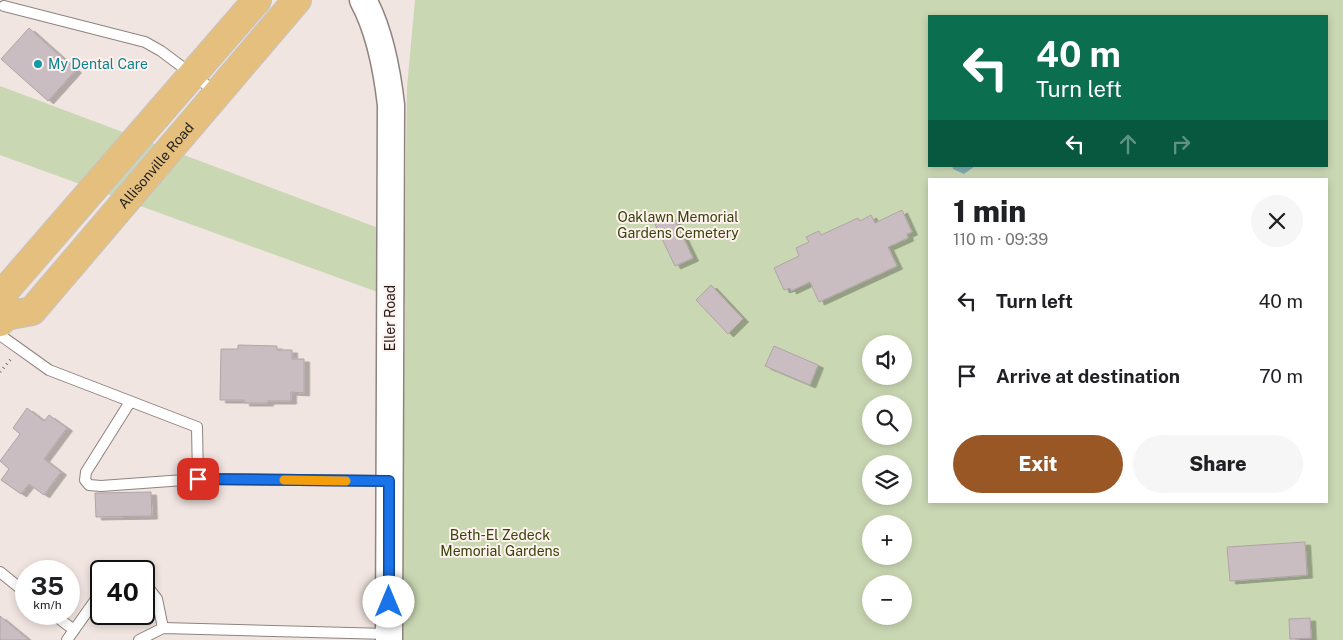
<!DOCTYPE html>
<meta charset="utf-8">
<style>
body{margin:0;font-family:"Public Sans",sans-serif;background:#f6f6f6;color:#202124;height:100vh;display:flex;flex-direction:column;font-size:19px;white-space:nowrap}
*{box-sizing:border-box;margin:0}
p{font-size:16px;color:#757577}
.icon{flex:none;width:28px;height:28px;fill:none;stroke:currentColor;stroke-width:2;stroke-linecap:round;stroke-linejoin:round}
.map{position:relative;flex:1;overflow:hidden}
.sheet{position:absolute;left:928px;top:178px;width:400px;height:325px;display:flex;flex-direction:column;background:#fff;border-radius:0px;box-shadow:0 2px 8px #0003}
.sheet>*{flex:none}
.top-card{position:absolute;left:928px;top:15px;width:400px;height:152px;border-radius:0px;box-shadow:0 2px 8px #0003;background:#0b6e4f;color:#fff;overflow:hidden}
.controls{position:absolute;left:862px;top:335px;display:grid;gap:10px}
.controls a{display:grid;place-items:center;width:50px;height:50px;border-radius:50%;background:#fff;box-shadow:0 2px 8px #0003;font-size:25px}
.speed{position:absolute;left:15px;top:560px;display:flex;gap:10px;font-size:25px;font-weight:700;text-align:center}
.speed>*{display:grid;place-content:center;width:65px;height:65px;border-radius:50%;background:#fff;box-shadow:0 2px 8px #0003;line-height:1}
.speed small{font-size:12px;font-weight:400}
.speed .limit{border:2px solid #111;border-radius:8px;background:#fff;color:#111}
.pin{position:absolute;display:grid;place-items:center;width:42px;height:42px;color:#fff;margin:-21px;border-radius:10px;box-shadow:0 2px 8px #0006}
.me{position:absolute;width:55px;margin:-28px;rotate:0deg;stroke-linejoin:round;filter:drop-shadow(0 0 4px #0008)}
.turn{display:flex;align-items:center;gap:18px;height:105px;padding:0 25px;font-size:22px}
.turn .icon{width:65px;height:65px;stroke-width:2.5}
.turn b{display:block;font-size:35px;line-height:42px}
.lanes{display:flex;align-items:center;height:48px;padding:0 25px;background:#0003;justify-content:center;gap:25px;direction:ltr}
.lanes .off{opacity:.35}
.round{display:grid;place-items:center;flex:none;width:52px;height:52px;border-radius:26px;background:#f6f6f6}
.overview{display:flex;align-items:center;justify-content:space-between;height:85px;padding:0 25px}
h1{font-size:30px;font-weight:800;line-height:38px}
.cta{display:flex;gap:10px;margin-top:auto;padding:10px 25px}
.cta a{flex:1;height:58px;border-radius:30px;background:#995725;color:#fff;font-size:20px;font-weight:800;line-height:58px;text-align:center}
.cta a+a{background:#f6f6f6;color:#202124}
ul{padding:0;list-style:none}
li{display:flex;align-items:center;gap:15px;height:75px;padding:0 25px}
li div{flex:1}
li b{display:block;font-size:19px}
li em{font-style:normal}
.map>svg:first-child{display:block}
.green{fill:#cad7b3;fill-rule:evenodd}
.water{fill:#7faeb5}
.building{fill:#c9bdc1;stroke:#b0a4a9;filter:url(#shadow)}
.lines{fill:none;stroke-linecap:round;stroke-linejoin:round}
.service-casing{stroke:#8f837f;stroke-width:12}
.tertiary-casing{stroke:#8f837f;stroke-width:29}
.primary-casing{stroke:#c5c4c4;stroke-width:30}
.path{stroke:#7f7875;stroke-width:3;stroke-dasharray:1 4;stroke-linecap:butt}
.service{stroke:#fff;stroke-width:10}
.tertiary{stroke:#fff;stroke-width:26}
.primary{stroke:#e5bf7e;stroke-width:28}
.route-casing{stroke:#114b97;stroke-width:12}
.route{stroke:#1a73e8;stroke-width:9}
.slow{stroke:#f59e0b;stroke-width:9}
.culture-dot{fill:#0f9aa8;stroke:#fff2ee;stroke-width:2}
.labels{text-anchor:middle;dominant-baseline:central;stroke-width:4;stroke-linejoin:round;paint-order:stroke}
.culture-label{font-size:14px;fill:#0d838f;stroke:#fff2ee;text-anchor:start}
.street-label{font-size:14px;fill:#211d1b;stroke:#fff2ee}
.park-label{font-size:14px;fill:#35440a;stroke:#fff2ee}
</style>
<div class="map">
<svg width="1343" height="640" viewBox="0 0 1343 640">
<defs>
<filter id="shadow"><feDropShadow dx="5.5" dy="3" stdDeviation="0" flood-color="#0004"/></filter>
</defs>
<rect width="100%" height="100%" fill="#f1e5e1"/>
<path class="green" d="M415,0H1343V640H401L405,302L0,155V86L405,238L407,87ZM929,16H1326V166H929ZM929,179H1326V501H929ZM871,344H904V376H871ZM871,404H904V436H871ZM871,464H904V496H871ZM871,524H904V556H871ZM871,584H904V616H871Z"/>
<path class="water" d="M952,166H975L964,174L953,169Z"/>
<g class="building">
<path d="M29,28L76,70L48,101L1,59Z"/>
<path d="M902,210L912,232L907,234L908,238L888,247L897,266L819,302L810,282L791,291L790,288L784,290L774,268L799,256L796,248L809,242L806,237L819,231L821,235L858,218L860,221L871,215L875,223Z"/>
<path d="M673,216L693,258L675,266L655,224Z"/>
<path d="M711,285L743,319L728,334L696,300Z"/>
<path d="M238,345L277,346V350H292V359H304V393L291,392V401H268V403H244V400H220L221,349H238Z"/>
<path d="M774,346L818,365L810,385L765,366Z"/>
<path d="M27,408L44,421L49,415L67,428L44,459L61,472L44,495L29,484L21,494L1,480L9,469L0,461L20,434L13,428Z"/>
<path d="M151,492L152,516L96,517L95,493Z"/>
<path d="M1305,542L1307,575L1230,581L1227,547Z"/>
<path d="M0,616L29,640H0Z"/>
<path d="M1310,618L1311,638L1290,639L1289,619Z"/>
</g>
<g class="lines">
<g class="service-casing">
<g id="service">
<path d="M4,6L145,42L161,51L217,93"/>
<path d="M0,335L49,370L197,427L198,479L388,481"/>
<path d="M130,402L86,472L85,480L89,485L101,486L198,479"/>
<path d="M0,572L26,593"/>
<path d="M144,582L157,599L163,628"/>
<path d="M53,614L74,630"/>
<path d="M67,640L101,592"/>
<path d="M139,640L163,628L388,634"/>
</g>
</g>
<g class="tertiary-casing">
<path id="tertiary" d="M363,0C380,31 387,70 391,105L389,640"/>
</g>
<g class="primary-casing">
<g id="primary">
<path d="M6,316L3,293L257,0"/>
<path id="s1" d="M0,322L6,316L32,311L297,0"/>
</g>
</g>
<path class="path" d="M0,372L11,359"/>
<use href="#service" class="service"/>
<use href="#tertiary" class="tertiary"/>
<use href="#primary" class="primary"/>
</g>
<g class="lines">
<g class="route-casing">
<path id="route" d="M198,479L389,481V602"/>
</g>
<use href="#route" class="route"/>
<path class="slow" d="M284,480L346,481"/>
</g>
<circle class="culture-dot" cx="38" cy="64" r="5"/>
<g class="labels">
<g class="culture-label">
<text x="48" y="64">My Dental Care</text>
</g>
<g class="street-label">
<text stroke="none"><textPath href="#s1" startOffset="226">Allisonville Road</textPath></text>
<text transform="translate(390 318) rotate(-90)">Eller Road</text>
</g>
<g class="park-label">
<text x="678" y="217">Oaklawn Memorial<tspan x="678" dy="16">Gardens Cemetery</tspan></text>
<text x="500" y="535">Beth-El Zedeck<tspan x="500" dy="16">Memorial Gardens</tspan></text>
</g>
</g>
</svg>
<div class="controls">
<a><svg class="icon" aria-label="sound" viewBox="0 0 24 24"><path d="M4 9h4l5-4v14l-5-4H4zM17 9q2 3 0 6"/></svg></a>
<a><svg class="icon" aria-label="search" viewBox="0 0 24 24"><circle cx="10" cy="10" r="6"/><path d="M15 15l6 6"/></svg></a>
<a><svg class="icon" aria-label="layers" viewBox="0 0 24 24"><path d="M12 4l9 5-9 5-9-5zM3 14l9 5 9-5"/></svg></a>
<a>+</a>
<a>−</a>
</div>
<div class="speed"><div>35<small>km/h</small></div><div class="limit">40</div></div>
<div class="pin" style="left:198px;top:479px;background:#d93025"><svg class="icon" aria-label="arrive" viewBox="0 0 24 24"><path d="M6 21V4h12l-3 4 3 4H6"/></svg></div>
<svg class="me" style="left:389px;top:602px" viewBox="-20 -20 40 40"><circle r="19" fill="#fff"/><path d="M0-13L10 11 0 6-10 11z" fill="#1a73e8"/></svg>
<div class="top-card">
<div class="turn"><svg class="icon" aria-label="left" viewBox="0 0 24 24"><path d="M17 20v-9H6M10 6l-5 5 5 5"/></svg><div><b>40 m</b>Turn left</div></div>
<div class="lanes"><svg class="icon" aria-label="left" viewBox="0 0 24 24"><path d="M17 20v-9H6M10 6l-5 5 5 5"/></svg><svg class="icon off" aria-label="ahead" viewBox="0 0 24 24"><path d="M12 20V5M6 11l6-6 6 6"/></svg><svg class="icon off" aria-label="right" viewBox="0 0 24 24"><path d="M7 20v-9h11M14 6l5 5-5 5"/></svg></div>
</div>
<section class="sheet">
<div class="overview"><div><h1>1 min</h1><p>110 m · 09:39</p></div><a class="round"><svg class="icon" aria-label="close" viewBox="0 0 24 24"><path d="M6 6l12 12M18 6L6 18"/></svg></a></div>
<ul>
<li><svg class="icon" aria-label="left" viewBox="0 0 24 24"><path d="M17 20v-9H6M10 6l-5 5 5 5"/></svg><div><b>Turn left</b></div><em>40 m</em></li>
<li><svg class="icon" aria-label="arrive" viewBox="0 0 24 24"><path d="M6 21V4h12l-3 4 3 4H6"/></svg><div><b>Arrive at destination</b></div><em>70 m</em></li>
</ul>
<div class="cta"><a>Exit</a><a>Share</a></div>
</section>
</div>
